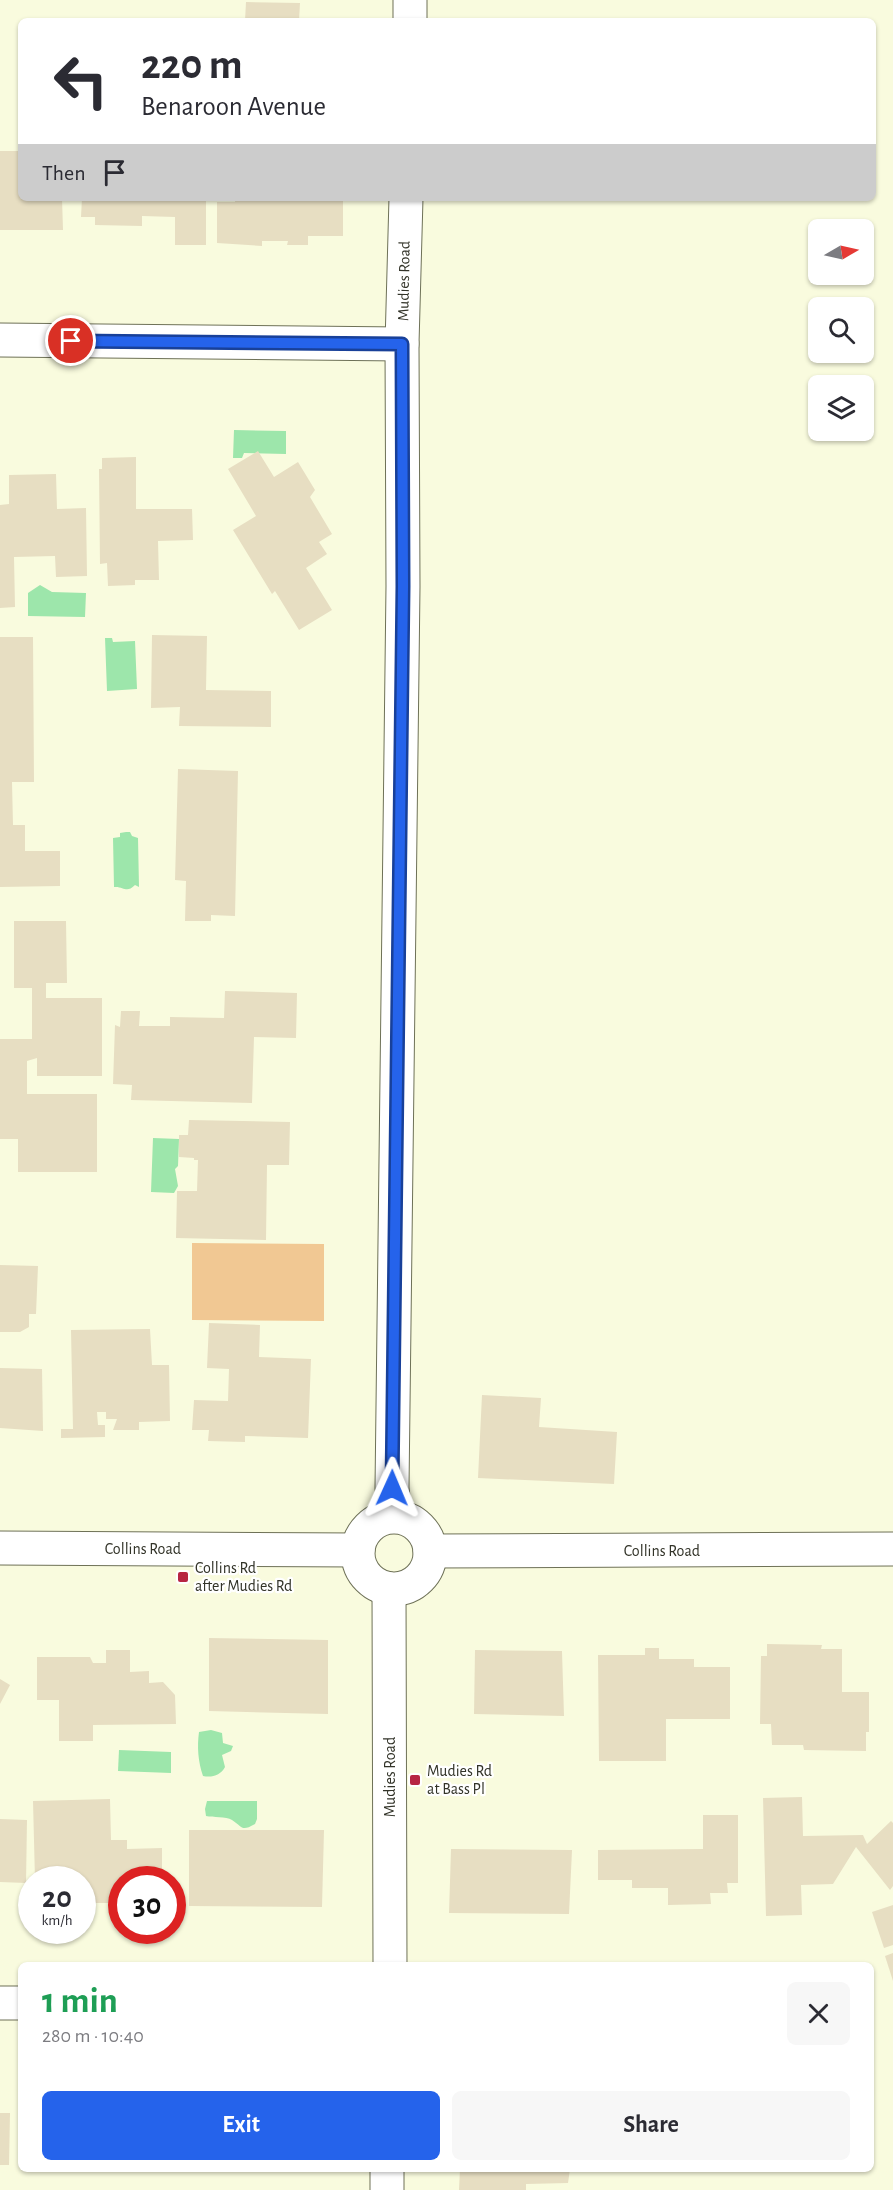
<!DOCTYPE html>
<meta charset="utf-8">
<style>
body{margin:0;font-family:"Alegreya Sans",sans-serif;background:#f7f7f7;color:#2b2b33;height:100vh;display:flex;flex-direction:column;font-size:22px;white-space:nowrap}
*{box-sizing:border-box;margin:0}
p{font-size:20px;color:#7c7c81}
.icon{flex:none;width:33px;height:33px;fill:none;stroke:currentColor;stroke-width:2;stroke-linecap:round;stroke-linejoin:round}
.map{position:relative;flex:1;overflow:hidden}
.side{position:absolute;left:18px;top:1962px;width:856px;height:210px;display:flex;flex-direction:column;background:#fff;border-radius:9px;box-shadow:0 2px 4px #0004}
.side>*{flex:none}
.guide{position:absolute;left:18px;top:18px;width:858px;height:183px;border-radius:9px;box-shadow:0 2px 4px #0004;background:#fff;color:#2b2b33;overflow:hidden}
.needle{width:39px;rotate:81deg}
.tools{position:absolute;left:808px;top:219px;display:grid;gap:12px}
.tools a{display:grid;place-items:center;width:66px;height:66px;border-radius:9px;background:#fff;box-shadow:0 2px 4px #0004;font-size:30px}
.speed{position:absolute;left:18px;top:1866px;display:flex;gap:12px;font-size:30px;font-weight:700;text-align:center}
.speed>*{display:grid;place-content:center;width:78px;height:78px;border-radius:50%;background:#fff;box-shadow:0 2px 4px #0004;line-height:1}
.speed small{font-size:15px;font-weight:400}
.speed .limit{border:9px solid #d22;background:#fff;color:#111}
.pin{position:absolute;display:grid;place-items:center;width:51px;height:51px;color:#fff;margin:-26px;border:3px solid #fff;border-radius:50%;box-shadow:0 2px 6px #0007}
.me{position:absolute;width:66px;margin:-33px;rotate:1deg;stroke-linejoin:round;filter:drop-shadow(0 0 4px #0008)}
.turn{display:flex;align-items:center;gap:21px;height:126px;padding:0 24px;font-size:27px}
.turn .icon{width:78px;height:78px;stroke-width:2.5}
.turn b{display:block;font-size:42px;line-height:51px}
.then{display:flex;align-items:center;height:57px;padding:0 24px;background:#0003;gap:12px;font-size:22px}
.round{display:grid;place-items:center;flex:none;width:63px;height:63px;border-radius:9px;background:#f7f7f7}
.overview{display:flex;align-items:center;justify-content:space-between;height:102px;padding:0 24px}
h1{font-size:36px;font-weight:700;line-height:45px;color:#1e9e55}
.button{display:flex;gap:12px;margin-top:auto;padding:12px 24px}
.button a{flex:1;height:69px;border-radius:9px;background:#2563eb;color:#fff;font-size:24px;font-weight:700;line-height:69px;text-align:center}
.button a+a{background:#f7f7f7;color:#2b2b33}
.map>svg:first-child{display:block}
.green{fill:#f1c893}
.water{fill:#9de6ab}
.building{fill:#e7dec2}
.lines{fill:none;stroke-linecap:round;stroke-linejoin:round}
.street-casing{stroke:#6e7157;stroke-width:35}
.secondary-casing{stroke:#6e7157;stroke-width:35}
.street{stroke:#fff;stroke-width:33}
.secondary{stroke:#fff;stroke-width:33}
.route-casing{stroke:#184099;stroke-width:15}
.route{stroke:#2563eb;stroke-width:10}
.poi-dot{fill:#b72543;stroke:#fff;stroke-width:2}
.labels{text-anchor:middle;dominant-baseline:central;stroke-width:4.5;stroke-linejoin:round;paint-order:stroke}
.street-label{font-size:16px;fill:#323328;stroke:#fff}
.poi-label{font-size:16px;fill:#323328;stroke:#fff;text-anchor:start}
</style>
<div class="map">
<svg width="893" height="2190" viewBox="0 0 893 2190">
<rect width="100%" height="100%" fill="#f9fbde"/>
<path class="green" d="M192,1243L324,1244V1321L192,1320Z"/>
<g class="water">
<path d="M234,430L286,431V454L244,453L242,458H233Z"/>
<path d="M40,585L52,592L86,593L85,617L28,616V593Z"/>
<path d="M105,638H112L113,642L135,641L137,689L107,691Z"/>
<path d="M126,832H130L132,836L138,838L139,887L135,885C126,894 124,886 114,887L113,838L120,837V833Z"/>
<path d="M153,1138L179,1139L178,1166L175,1169L178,1186L174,1193L151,1192Z"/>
<path d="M211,1730L222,1733L223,1743L233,1746L231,1751L222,1755L225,1767C221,1775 212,1778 203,1776C198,1761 197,1747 199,1732Z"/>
<path d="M119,1750L171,1752V1773L118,1771Z"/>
<path d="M207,1801H257V1819L255,1824C241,1832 243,1827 232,1820C226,1816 213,1818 206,1816L205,1809Z"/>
</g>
<g class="building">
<path d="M246,2L300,3L299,21H245Z"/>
<path d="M0,151H21V198H62L63,230H0Z"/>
<path d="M82,198H206V245H175V217L142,216V226L95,225V217H81Z"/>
<path d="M235,198H343V236H308V245H287L288,241H262V246L217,243V202H235Z"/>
<path d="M258,451L274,477L298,462L315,490L310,497L332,534L319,542L327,554L306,568L332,610L299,630L275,591L272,594L233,530L256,516L228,469Z"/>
<path d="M136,457V509H192L193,540L158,541L159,580H135V585L108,586L107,563L100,564L99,469H102V458Z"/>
<path d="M56,474L57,509L86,508L87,576L56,577L55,556L14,557L15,607L0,608V505L9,504V475Z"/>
<path d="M152,635L207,636L206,690L271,691V727L179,726L180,707L151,708Z"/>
<path d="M0,637H33L34,782H12L13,825H25V851H60V886L0,887Z"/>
<path d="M178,769L238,771L235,916L211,915V921H185L186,881L175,880Z"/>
<path d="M14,921H66L67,983H46V998H102V1076H37V1058L27,1061V1094H97V1172H18V1139H0V1039H32V988H14Z"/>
<path d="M225,991L297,993L296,1038L254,1037L252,1103L131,1100L132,1085L113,1084L115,1025L120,1027L121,1011H140L139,1026H170V1017L224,1018Z"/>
<path d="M189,1120L290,1122L289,1165H267L266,1240L176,1238L177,1191H197L198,1160H194V1158L179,1157V1135H188Z"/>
<path d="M0,1265L38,1266L36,1314H29V1327L20,1332H0Z"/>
<path d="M209,1323L260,1325L259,1357L311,1359L308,1438L245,1436V1442L208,1441L209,1430H192L194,1400L228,1401L229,1369L207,1368Z"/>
<path d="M150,1329L152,1365H169L170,1421L139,1422V1430H113L117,1419H106V1412H97L98,1425H105V1437L61,1438V1429H73L71,1330Z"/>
<path d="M0,1368L42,1369L43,1431L0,1428Z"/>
<path d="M482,1395L541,1398L539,1427L617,1432L614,1484L478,1478Z"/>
<path d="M209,1638L328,1640V1714L209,1711Z"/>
<path d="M767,1644L822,1645L821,1649H842V1692H869V1732H866V1751L804,1750L803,1745H772L771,1724H760L761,1656H767Z"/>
<path d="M645,1648H659V1659H694V1667H730V1719H666V1761H599L598,1655H645Z"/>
<path d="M106,1650H130V1672L149,1671V1683L163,1682L175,1695L176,1724L93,1725V1741H59V1700H37V1657H90L93,1663H106Z"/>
<path d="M475,1650L562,1651L564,1716L474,1714Z"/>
<path d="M0,1679L10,1685L0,1704Z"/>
<path d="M802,1797L803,1836L863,1835L867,1844L891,1821L893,1823V1886L890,1890L856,1847L833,1884L801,1885L802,1915L766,1916L763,1798Z"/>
<path d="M110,1799L111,1840H127V1849L162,1848V1880H122V1897H116V1903H82V1880H35L33,1801Z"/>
<path d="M703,1815H738V1883H727L728,1893H710L711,1904L668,1905V1888H632V1880H598V1850L703,1849Z"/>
<path d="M0,1819L27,1820L26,1883L0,1882Z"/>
<path d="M189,1830H324L322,1907L189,1906Z"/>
<path d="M451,1849L572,1850L569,1914L449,1913Z"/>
<path d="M893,1905V1945L884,1948L872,1912Z"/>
<path d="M893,1953V1981L885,1956Z"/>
<path d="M0,2113H10L9,2165H0Z"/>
<path d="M460,2169H570L568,2183L526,2184V2190H459Z"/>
</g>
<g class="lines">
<g class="street-casing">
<g id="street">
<path d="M410,21V0"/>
<path d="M0,340L402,344"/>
<path d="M395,1516L392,1488L403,586L402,344L406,198"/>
<path d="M0,1548L358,1550"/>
<path d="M0,2003H21"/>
</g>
</g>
<g class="secondary-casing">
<g id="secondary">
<circle cx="394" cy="1553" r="36"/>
<path d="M430,1551L893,1549"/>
<path d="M389,1589L390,1965"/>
<path d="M387,2190V2169"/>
</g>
</g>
<use href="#street" class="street"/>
<use href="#secondary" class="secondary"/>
</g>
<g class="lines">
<g class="route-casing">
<path id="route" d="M71,341L402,344L403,586L392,1488"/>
</g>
<use href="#route" class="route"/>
</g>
<g class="poi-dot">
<rect x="177" y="1571" width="12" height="12" rx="3"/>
<rect x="409" y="1774" width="12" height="12" rx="3"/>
</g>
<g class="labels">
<g class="street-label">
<text transform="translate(404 281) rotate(-89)">Mudies Road</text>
<text x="143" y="1549">Collins Road</text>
<text x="662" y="1551">Collins Road</text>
<text transform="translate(390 1777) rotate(-90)">Mudies Road</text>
</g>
<g class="poi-label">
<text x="195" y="1568">Collins Rd<tspan x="195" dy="18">after Mudies Rd</tspan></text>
<text x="427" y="1771">Mudies Rd<tspan x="427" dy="18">at Bass Pl</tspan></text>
</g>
</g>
</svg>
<div class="tools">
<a><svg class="needle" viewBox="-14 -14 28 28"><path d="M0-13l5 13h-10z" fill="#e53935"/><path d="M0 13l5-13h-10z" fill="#7c7c81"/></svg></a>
<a><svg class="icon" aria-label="search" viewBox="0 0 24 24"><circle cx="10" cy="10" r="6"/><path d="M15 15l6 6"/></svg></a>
<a><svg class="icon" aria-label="layers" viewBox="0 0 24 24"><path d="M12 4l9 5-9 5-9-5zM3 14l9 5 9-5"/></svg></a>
</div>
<div class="speed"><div>20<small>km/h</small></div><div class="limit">30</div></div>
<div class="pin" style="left:71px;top:341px;background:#d93025"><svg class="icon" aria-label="arrive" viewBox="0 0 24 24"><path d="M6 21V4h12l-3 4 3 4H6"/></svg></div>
<svg class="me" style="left:392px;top:1488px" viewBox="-20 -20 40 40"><path d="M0-17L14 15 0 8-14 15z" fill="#2563eb" stroke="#fff" stroke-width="4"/></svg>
<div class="guide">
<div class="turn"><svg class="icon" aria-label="left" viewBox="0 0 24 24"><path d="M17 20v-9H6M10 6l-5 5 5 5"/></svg><div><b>220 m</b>Benaroon Avenue</div></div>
<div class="then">Then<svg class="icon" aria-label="arrive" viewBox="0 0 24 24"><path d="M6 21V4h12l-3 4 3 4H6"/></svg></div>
</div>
<section class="side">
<div class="overview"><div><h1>1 min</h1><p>280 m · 10:40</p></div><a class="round"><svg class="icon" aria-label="close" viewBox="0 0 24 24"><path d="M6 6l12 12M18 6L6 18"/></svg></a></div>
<div class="button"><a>Exit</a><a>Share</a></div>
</section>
</div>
